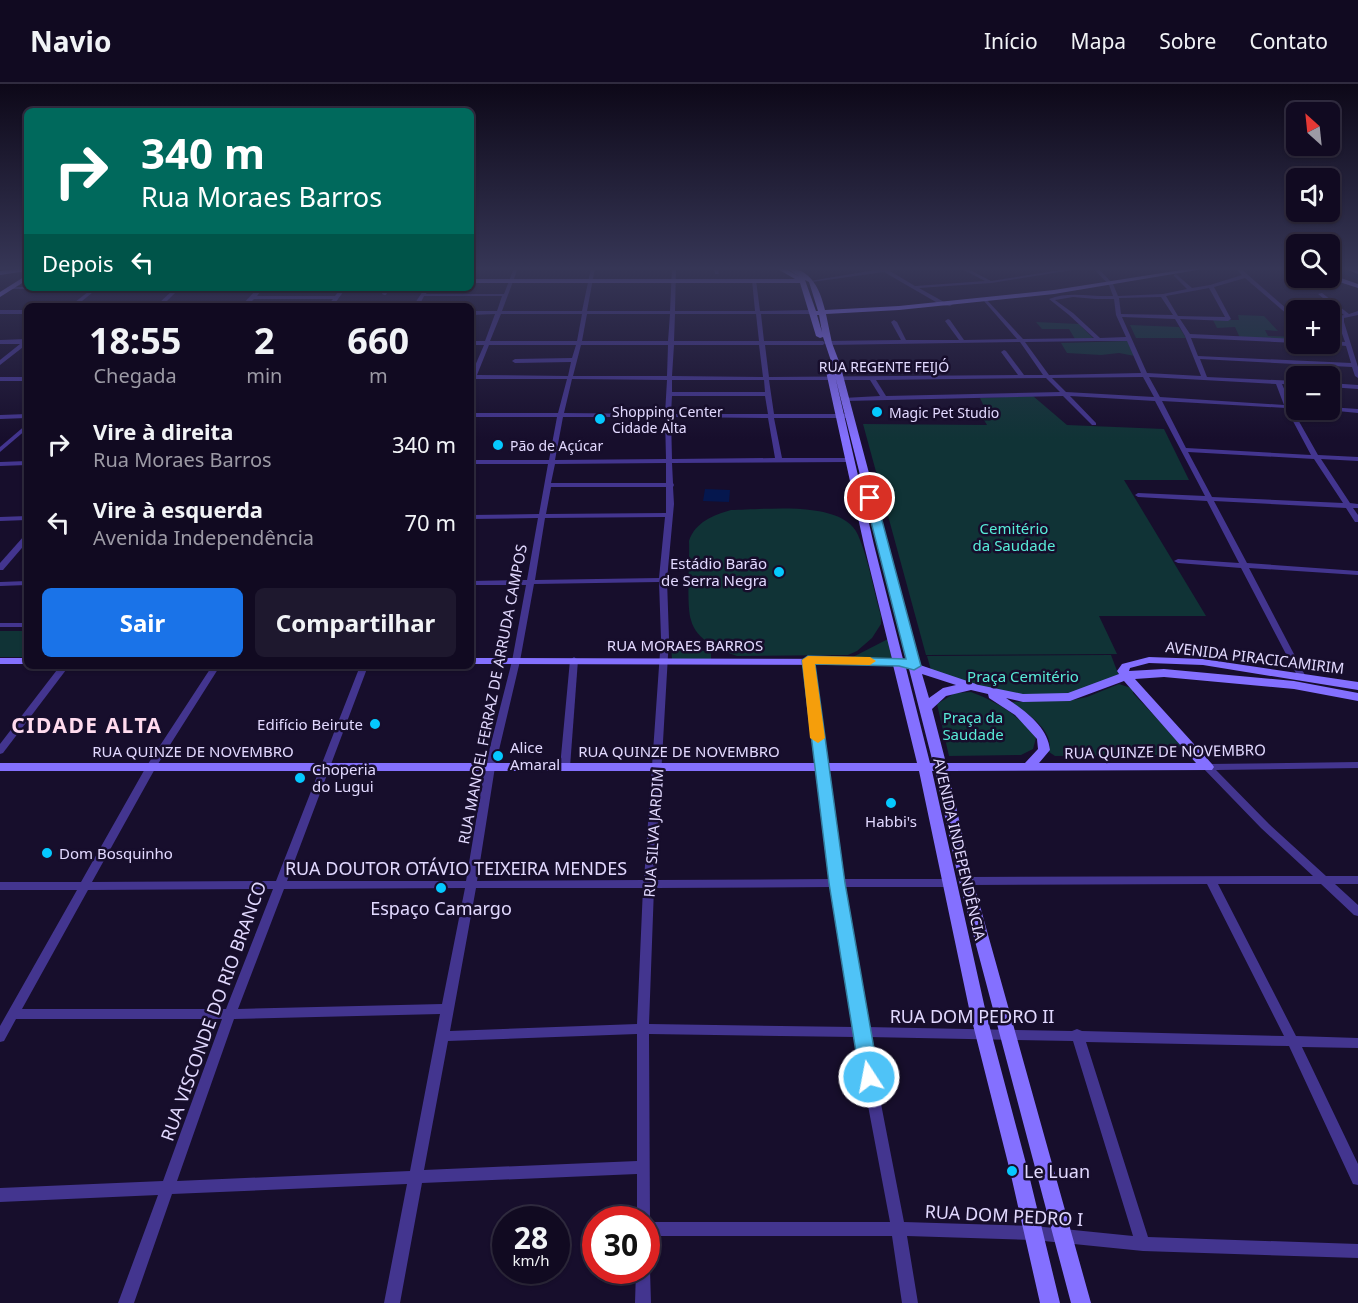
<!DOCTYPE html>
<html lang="pt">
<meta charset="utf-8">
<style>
body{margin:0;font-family:"Noto Sans",sans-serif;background:#1e182e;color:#f1f3f6;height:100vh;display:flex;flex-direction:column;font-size:22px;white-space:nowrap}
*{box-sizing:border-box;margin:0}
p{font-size:20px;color:#9c9aa5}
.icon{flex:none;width:33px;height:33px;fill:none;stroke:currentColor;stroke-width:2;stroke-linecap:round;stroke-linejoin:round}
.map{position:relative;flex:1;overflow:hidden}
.sheet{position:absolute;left:24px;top:219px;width:450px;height:366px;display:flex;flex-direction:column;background:#110a21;border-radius:9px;box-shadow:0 2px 4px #0004,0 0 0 2px #302b3f}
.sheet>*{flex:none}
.guide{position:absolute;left:24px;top:24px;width:450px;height:183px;border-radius:9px;box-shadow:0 2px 4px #0004,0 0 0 2px #302b3f;background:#00695c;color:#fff;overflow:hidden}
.needle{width:39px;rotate:333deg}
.controls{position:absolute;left:1286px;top:18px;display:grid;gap:12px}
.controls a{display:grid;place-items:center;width:54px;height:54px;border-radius:9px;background:#110a21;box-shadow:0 2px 4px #0004,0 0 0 2px #302b3f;font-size:30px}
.speed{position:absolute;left:492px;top:1122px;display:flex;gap:12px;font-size:30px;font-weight:700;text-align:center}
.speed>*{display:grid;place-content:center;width:78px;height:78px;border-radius:50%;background:#110a21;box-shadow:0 2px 4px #0004,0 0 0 2px #302b3f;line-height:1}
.speed small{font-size:15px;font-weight:400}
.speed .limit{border:9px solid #d22;background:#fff;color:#111}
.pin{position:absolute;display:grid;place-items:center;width:51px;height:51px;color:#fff;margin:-26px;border:3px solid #fff;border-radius:50%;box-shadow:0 2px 6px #0007}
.me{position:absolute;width:66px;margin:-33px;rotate:349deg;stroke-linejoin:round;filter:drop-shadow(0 0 4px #0008)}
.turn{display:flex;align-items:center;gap:21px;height:126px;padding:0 18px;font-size:27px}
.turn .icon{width:78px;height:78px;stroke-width:2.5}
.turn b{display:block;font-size:42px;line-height:51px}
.then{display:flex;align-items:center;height:57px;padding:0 18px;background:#0003;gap:12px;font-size:22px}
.eta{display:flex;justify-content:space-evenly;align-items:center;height:102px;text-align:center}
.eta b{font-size:36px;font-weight:700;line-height:42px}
.primary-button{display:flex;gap:12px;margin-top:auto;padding:12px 18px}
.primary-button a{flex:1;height:69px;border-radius:9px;background:#1a73e8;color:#fff;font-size:24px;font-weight:700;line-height:69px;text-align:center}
.primary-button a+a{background:#1e182e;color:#f1f3f6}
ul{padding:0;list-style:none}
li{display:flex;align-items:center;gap:18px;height:78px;padding:0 18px}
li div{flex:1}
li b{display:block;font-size:22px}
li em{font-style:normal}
header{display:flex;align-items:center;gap:36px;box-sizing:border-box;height:84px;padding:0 30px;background:#110a21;border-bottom:2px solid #302b3f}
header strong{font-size:28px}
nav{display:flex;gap:33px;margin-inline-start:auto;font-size:21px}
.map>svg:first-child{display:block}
.green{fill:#103336}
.water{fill:#05174e}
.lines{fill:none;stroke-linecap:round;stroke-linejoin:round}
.river{fill:#05174e;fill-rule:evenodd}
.street{fill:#43358f;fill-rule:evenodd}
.secondary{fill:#8470ff;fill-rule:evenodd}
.route{fill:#4fc3f7;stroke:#337fa1;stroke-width:1.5}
.slow{fill:#f59e0b}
.poi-dot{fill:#05c9ff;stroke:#170e2c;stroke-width:2}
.labels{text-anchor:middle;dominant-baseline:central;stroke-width:5;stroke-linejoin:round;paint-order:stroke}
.far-street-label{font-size:14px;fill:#e2d9ff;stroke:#170e2c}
.far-poi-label{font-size:14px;fill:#e2d9ff;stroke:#170e2c;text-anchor:start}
.park-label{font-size:15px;fill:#58ecd8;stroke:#170e2c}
.poi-label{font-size:15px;fill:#e2d9ff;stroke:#170e2c;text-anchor:start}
.street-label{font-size:15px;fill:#e2d9ff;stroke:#170e2c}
.near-street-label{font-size:18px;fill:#e2d9ff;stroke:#170e2c}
.near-poi-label{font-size:18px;fill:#e2d9ff;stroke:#170e2c}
.district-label{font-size:21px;font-weight:bold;letter-spacing:1.5px;fill:#ffdbee;stroke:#170e2c}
</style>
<header>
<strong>Navio</strong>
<nav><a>Início</a><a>Mapa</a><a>Sobre</a><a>Contato</a></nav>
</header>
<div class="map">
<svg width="1358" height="1219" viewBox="0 0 1358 1219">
<rect width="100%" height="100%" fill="#170e2c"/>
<g class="green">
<path d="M1238,231L1264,232L1278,247L1265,246L1268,252L1294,253L1296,257L1240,254L1235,243L1217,244L1213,236H1239Z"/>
<path d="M1036,238L1079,240L1094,255H1075L1069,245H1042Z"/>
<path d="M1130,241L1179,243L1186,254H1136Z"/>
<path d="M1129,257L1135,272L1119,269L1101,271L1067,269L1061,259Z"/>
<path d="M1033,312L1067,341L1164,345L1189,396H1124L1206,532H1099L1117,570L926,571L863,340L987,341L984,336L990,335L980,314Z"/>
<path d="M731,426C763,426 843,415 858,451C869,476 873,505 881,532V540L872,554L857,567L848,571L737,572C719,566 696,556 691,536C686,521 690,475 689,457C695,438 714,431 731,426Z"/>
<rect x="0" y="547" width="27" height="26"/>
<path d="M888,555L892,576L849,575Z"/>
<path d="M671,558L711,569V575H672Z"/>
<path d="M1111,571L1119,592C1101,598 1081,609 1062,611C1016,616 973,600 931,586L927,572Z"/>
<path d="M1119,600L1134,605L1133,609L1178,657L1180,662L1170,669L1160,671L1055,672L1049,668C1055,646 1026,629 1011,618L1073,616L1087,613Z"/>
<path d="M971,608C996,617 1020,632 1036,654L1033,665L1021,671L949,672L937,620L955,609Z"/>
</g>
<path class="water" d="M705,405L730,406L729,418L703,417Z"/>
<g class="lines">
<path class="river" d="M1329,184H1343L1358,190V196Z"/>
<g class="street">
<path d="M514,184H518L502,227H582L591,184H595L587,227H670L672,184H676L675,227H755L752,196L754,195L756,196L760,227L812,226L815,228L812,230H761L764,257H823L825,259L828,257L901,256L891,238L894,236L897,238L906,256H959L945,237L948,235L950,236L964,256L1017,255L984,217V215H986L1023,255L1094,254L1069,231L1049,215C1068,207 1092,213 1113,212L1109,201L1093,184H1098L1113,200L1118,212L1163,210L1187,205L1174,192V191L1176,190L1192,204L1210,201L1242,191L1235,184H1240L1296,233V238L1245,194L1214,203L1231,235L1228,237L1180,235L1190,250L1296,255V259L1191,254L1198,272L1351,279L1346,262L1327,260H1329V257L1345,258L1338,238L1339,232L1344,231L1318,210L1322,209L1349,230L1358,227V231L1344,234V238L1358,283V294L1355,292L1352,283L1200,275L1207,293L1296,297V301L1282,300L1291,321H1296V325H1292L1318,371L1358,373V377L1321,375L1350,419L1358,420V424H1353L1358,431V438H1355L1346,424L1214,417L1247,479L1358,487V491L1249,484L1306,593L1302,596L1298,593L1241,484L1178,479L1174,477L1178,475L1239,479L1207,417L1138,413L1135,411L1138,409L1205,412L1155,317L1070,312L1096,339V341H1092L1063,312L845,317L842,315L843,314L880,312L870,296H769L774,330H847L850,332L847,334H774L782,374H849L852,376L849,378L672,379L673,399L674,401L673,403L674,420L667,496L669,554L655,796L831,795L804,576L808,573L812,576L841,795H949L953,796L954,799L953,802L949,803H843L866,943L1072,947L1077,945L1082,947L1284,952L1207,800L966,801L962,800L961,797L962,794L966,793L1313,792L1261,744L1202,683L1207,680L1358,678V684L1216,686L1269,740L1326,792H1358V800H1335L1358,821V832L1354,831L1321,800H1218L1296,952L1358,954V964L1302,963L1358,1080V1101L1353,1100L1289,962L1086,958L1148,1153L1358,1160V1174L1143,1167L1034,1156L907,1152L918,1219H902L892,1152H646V1136H637V1090L422,1099L400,1219H384L407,1100L172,1110L134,1219H118L158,1111L0,1118V1104L163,1097L222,935H16L4,957L0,958V942L77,806H0V798H81L146,683L212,582H220L156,683L92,798L276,797L360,582H368L287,797H466L485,683L512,577L526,501H471V497L527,496L538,434L471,435V431L539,430L548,380H471V376H549L557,333H471V329H558L567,295H476L473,301L471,302V291L484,261H471V257H485L495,230L471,231V227H497L502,212H424L419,222H413L425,204H429L426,210H504ZM1209,204L1225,233L1178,232L1166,212ZM1073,213L1096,215H1114L1116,231L1126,253L1100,254L1073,229L1055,216ZM1161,213L1173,231L1121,230L1119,214ZM501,230H582L577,257H490ZM587,230H670L668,257H582ZM675,230H756L759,257H674ZM1122,233L1175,235L1185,252L1201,292L1147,289ZM1097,257H1127L1141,289L1049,291L1025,258ZM1020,258L1043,291H1024L1006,267L1004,266L1001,268L1018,291L769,293L765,261H823L825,259L828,261ZM489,261H576L572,274L515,275L512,277L515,279L571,278L568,292L477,291ZM581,261H668L667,292H573ZM674,261H759L763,293L672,292ZM1143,293L1154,313L1066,308L1052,294ZM1149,293L1276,300L1284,321L1160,313ZM1046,294L1060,308L886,312L876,296ZM572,295L667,296L665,330L564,329ZM672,296H764L765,308H672ZM672,312H765L768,330H671ZM1162,317L1286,324L1311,371L1186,364ZM563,333H665L666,375L555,376ZM671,333L768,334L775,374L672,375ZM1188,368L1314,375L1343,419L1212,413ZM666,379V399H551L555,380ZM551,403H666V429L546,430ZM665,433L659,494L535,496L545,434ZM659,498L661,554L644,796L477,797L495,683L520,577L534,500ZM832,803L854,943L649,940L654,804ZM465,804L442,920L238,925L284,805ZM476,804H643L637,940L450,947ZM273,805L226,925H22L88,806ZM440,930L410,1087L177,1097L234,935ZM637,950V1077L424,1086L448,957ZM649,950L855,953L890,1138H650ZM868,953L1073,957L1133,1152L1034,1142L904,1138Z"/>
<path d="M714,184H718L719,190H715Z"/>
<path d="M881,184H902L890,187L915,202L985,197L960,184H966L991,197L1073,184H1085L991,199L919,204L944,218L952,219L953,220L950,222L941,221L884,188L812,198L810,197L881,185Z"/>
<path d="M9,203H27V204H60L58,205H7V204Z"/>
<path d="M93,204H98L76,222H70Z"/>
<path d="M175,204H180L162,222H156Z"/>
<path d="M258,204H263L257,212H335L341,204H346L333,222H327L333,215H254L247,222H241Z"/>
<path d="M385,204H389L386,211H384L382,210Z"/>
<rect x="0" y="226" width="27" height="4"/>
<path d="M27,255V260L0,281V276L20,260H0V256Z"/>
<rect x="0" y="293" width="27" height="4"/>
<path d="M1329,299L1358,301V305L1329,303Z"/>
<path d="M1329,323L1358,325V329L1327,326H1329Z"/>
<path d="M27,330V334L0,335V331Z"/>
<path d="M27,340V345L0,368V363Z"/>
<path d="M27,377V381L0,382V378Z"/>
<path d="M27,432V436L0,437V433Z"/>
<path d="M24,452H27V458L3,486H0V479Z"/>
<path d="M27,497V501L0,502V498Z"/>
<rect x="0" y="539" width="27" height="4"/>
<path d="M574,573L578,576L570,683L565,686L560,683L570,576Z"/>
<path d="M60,582H69L3,669L0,670V660Z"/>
<path d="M646,1180L650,1186L651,1219H635L636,1186H646Z"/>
</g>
<g class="secondary">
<path d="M21,184H27V187L0,191V187Z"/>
<path d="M776,184H784L800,193L786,184C811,184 820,205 825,226L899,222L1054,206L1194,184H1209L1054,210L899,226L826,230L832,259L840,280L920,581L979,601L1023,610L1068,609L1119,590L1117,587L1122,580L1149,573L1203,575L1358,598V606L1203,581L1149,579L1130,584L1129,587L1164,585L1294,597L1358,609V617L1294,605L1164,593L1135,595L1212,680L1214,683L1212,686L948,687L973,797L1091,1219H1071L959,797L935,687H932L986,929L1028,1087L1060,1219H1040L1010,1087L970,929L919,687H0V679H917L893,581L471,580V574L892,575L864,461L825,283L829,281L833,283L874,461L903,575L907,577L832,280L823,253L820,254L816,252L800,199H471V195H795ZM805,196L809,198L818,227H816ZM817,231H819L822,248ZM906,584L909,585L933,679H930ZM922,590L956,601L943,604L929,614ZM1124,597L1196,679H1039L1050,666C1048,643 1024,626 1006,614L1023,618L1070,617ZM971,606L988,610L989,614L1015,631L1037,655L1038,665L1025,679H946L932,625L946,612Z"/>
<path d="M1345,184L1358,186V190L1346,185Z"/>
<path d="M1329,190L1358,200V204L1327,194H1329Z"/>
<path d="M27,191V196L0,213V208Z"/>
<rect x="0" y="574" width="27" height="6"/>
</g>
</g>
<linearGradient id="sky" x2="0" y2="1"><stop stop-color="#0d0818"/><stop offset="0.52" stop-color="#363656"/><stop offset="1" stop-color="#363656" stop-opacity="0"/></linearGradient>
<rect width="1358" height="355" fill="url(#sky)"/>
<path class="route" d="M867,411H874L876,414L921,582L914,586L899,582L815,580L845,799L879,993L876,999L869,1001L862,999L860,993L829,799L802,576L808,572L906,575L865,414Z"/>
<path class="slow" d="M808,572L870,573L876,577L870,581L815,580L825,654L818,659L810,654L802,576Z"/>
<g class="poi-dot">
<circle cx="877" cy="328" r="6"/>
<circle cx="600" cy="335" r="6"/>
<circle cx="498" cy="361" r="6"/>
<circle cx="779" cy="488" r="6"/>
<circle cx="375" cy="640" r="6"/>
<circle cx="498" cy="672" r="6"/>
<circle cx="300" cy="694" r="6"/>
<circle cx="891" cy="719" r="6"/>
<circle cx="47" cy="769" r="6"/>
<circle cx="441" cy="804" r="6"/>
<circle cx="1012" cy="1087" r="6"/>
</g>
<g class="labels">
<g class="far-street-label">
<text x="884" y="282">RUA REGENTE FEIJÓ</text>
</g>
<g class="far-poi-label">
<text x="612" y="327">Shopping Center<tspan x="612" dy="16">Cidade Alta</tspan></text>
<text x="889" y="328">Magic Pet Studio</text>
<text x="510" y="361">Pão de Açúcar</text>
</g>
<g class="park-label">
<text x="1014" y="444">Cemitério<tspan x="1014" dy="17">da Saudade</tspan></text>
<text x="1023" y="592">Praça Cemitério</text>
<text x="973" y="633">Praça da<tspan x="973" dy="17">Saudade</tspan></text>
</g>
<g class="poi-label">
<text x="767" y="479" text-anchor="end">Estádio Barão<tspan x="767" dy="17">de Serra Negra</tspan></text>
<text x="363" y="640" text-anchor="end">Edifício Beirute</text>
<text x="510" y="663">Alice<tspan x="510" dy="17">Amaral</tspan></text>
<text x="312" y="685">Choperia<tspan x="312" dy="17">do Lugui</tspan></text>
<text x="891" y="737" text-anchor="middle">Habbi's</text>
<text x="59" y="769">Dom Bosquinho</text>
</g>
<g class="street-label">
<text x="685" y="561">RUA MORAES BARROS</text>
<text transform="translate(1255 573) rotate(7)">AVENIDA PIRACICAMIRIM</text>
<text transform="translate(492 610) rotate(-79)">RUA MANOEL FERRAZ DE ARRUDA CAMPOS</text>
<text x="193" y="667">RUA QUINZE DE NOVEMBRO</text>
<text x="679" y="667">RUA QUINZE DE NOVEMBRO</text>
<text transform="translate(1165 667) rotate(-1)">RUA QUINZE DE NOVEMBRO</text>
<text transform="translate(653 749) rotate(-86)">RUA SILVA JARDIM</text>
<text transform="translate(960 765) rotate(77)">AVENIDA INDEPENDÊNCIA</text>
</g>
<g class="near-street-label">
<text x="456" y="784">RUA DOUTOR OTÁVIO TEIXEIRA MENDES</text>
<text transform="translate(213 927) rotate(-70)">RUA VISCONDE DO RIO BRANCO</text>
<text x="972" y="932">RUA DOM PEDRO II</text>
<text transform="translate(1004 1131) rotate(3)">RUA DOM PEDRO I</text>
</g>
<g class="near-poi-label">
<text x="441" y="824">Espaço Camargo</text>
<text x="1024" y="1087" text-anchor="start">Le Luan</text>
</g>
<g class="district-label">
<text x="87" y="641">CIDADE ALTA</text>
</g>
</g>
</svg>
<div class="controls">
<a><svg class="needle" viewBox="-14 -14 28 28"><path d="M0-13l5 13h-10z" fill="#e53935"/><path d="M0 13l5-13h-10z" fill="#9c9aa5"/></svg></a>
<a><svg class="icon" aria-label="sound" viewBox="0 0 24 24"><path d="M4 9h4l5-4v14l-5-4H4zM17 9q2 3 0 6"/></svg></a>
<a><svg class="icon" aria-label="search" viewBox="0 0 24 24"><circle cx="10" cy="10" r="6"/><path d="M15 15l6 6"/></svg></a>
<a>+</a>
<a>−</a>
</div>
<div class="speed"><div>28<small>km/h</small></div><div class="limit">30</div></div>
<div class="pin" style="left:870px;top:414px;background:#d93025"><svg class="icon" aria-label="arrive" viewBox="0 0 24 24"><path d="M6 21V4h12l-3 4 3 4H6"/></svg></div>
<svg class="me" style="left:869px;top:993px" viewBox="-20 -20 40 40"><circle r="17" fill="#4fc3f7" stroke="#fff" stroke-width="3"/><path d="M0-11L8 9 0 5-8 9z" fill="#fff"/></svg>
<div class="guide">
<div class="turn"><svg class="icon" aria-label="right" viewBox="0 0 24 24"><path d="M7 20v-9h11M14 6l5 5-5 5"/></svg><div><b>340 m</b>Rua Moraes Barros</div></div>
<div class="then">Depois<svg class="icon" aria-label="left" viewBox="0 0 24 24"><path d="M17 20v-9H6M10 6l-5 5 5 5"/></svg></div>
</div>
<section class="sheet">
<div class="eta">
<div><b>18:55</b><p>Chegada</p></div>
<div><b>2</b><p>min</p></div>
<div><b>660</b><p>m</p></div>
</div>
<ul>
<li><svg class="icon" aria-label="right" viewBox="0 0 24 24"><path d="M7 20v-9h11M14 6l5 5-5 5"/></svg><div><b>Vire à direita</b><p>Rua Moraes Barros</p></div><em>340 m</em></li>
<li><svg class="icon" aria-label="left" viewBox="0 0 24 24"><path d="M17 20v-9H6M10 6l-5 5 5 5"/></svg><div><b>Vire à esquerda</b><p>Avenida Independência</p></div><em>70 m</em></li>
</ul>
<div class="primary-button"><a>Sair</a><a>Compartilhar</a></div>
</section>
</div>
